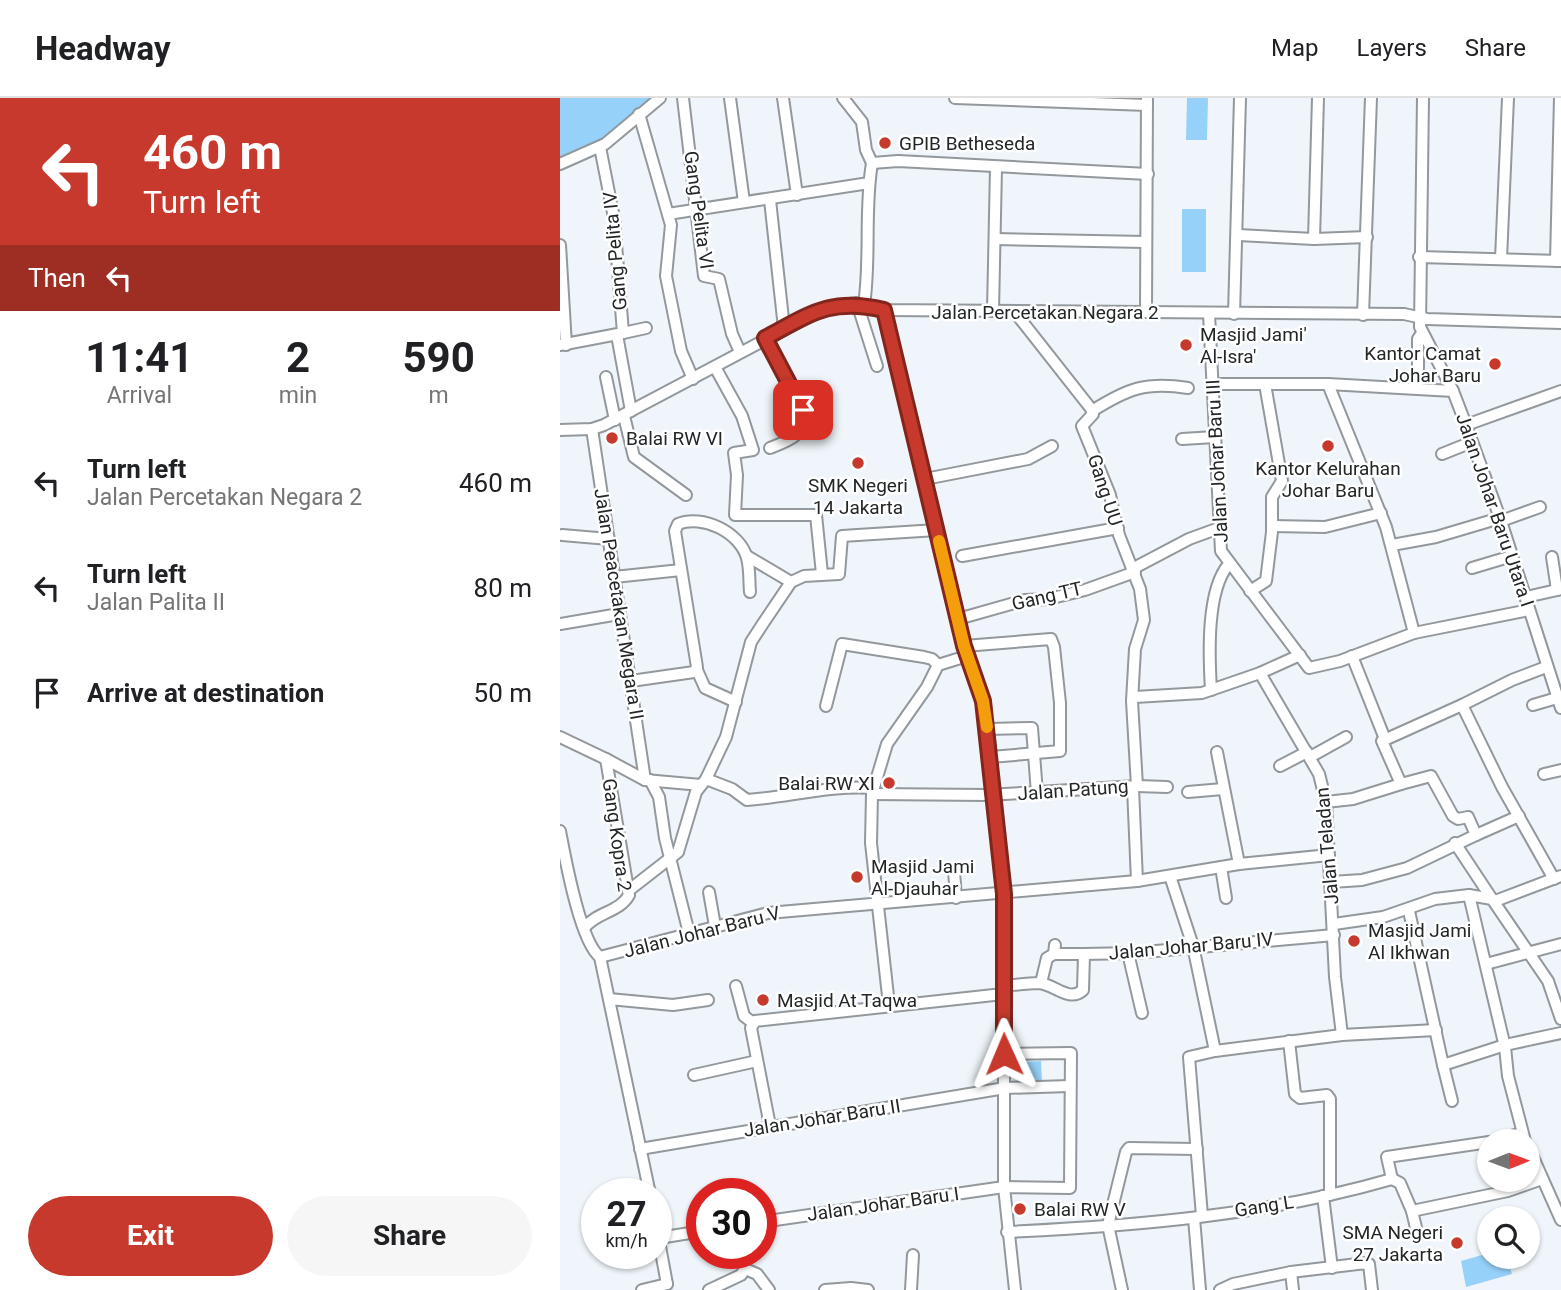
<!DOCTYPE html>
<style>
body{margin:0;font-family:Roboto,sans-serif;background:#f6f6f6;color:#202124;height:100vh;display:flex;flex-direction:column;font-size:26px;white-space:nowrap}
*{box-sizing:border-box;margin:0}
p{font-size:23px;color:#757577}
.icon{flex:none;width:38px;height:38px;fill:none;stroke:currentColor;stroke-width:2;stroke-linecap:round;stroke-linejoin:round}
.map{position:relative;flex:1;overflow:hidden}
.panel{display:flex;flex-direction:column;background:#fff;width:560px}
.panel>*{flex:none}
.top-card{background:#c6392c;color:#fff;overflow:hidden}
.needle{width:46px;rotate:89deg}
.controls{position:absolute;left:917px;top:1031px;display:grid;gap:14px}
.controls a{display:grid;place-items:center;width:63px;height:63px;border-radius:50%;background:#fff;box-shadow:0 2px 5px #0004;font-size:35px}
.speed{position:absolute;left:21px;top:1080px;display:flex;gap:14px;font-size:35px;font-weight:700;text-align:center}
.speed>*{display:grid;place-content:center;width:91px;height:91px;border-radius:50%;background:#fff;box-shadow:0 2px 5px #0004;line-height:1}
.speed small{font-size:18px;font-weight:400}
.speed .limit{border:10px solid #d22;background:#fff;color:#111}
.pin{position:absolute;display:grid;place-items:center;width:60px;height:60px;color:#fff;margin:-30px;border-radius:14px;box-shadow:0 4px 10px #0006}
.me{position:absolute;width:77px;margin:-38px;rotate:359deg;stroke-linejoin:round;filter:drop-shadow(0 0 5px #0008)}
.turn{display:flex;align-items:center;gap:24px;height:147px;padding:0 28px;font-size:32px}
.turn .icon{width:91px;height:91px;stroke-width:2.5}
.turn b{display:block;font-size:49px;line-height:60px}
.then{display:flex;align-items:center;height:66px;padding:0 28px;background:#0003;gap:14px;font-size:26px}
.eta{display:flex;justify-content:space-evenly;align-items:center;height:119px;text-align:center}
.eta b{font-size:42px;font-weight:700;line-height:49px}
.primary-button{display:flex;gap:14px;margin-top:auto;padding:14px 28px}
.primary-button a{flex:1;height:80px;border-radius:42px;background:#c6392c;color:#fff;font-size:28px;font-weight:700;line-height:80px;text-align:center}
.primary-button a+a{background:#f6f6f6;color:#202124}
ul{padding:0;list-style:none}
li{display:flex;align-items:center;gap:21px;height:105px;padding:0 28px}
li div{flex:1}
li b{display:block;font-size:26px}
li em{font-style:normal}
header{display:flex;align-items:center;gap:42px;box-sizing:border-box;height:98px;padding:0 35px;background:#fff;border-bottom:2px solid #e0e0e0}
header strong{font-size:33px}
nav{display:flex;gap:38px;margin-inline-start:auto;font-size:24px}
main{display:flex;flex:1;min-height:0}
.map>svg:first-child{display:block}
.green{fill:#96d1fa}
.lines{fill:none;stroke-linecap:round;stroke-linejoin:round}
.minor-casing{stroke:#92989c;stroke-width:14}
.minor{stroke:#fff;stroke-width:10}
.route-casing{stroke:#81251d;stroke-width:18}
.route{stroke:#c6392c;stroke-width:12}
.slow{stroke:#f59e0b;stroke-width:12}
.poi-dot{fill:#c6392c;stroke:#fff;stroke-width:2.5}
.labels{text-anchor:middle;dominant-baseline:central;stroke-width:5;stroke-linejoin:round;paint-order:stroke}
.poi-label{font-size:19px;fill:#232627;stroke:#fff;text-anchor:start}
.street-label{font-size:19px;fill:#232627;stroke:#fff}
</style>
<header>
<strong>Headway</strong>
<nav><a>Map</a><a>Layers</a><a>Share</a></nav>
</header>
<main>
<section class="panel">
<div class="top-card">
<div class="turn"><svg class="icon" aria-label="left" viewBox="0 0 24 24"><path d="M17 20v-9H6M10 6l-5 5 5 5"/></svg><div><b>460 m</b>Turn left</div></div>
<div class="then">Then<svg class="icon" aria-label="left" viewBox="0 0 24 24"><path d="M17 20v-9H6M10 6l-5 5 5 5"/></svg></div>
</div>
<div class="eta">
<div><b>11:41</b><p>Arrival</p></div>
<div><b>2</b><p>min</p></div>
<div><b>590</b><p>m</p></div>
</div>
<ul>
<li><svg class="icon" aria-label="left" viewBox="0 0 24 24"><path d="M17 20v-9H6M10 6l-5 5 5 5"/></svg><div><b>Turn left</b><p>Jalan Percetakan Negara 2</p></div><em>460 m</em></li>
<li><svg class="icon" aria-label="left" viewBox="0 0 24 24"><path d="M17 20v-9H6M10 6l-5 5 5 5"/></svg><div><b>Turn left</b><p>Jalan Palita II</p></div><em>80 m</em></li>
<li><svg class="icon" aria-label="arrive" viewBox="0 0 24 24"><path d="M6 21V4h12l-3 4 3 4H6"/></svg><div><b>Arrive at destination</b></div><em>50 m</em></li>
</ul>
<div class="primary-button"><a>Exit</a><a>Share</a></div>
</section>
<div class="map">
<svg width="1001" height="1192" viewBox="0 0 1001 1192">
<rect width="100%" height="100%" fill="#eff5fa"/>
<g class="green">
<path d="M0,0H100L45,46L0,65Z"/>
<path d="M627,0H648L647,42H626Z"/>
<rect x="622" y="111" width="24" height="63"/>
<path d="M481,963L482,986L464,987L463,964Z"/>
<path d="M929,1155V1158L947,1159L952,1176L906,1189L901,1163Z"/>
</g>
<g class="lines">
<g class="minor-casing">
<g id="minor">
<path d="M123,0L144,178L159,181L172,236L180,254"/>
<path d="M170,0L184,104"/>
<path d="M223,0L237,97"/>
<path d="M283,0L302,24L306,52L312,65"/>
<path d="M395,0L587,7"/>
<path d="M863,0L860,229L893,293L906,327L940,420L1001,610"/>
<path d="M79,16L111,127L106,178L121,253L133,281"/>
<path d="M312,65L338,63L588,76"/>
<path d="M0,66L45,46L100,0"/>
<path d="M210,102L224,230"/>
<path d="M108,116L309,85"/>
<path d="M678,137L754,141L807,139"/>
<path d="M435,141L585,144"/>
<path d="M754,141L758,0"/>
<path d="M0,147L6,247"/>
<path d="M859,159L1001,163"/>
<path d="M941,161L948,0"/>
<path d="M996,163L1000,0"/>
<path d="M297,205L317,268"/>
<path d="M304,207C311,160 304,112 312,65"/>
<path d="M324,212L404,548L423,603L428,631L444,796V1089L455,1192"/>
<path d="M433,213L436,70"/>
<path d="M586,214L587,0"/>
<path d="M649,216L661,453L749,570L780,563L854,535L969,512"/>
<path d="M674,216L680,0"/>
<path d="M803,217L811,0"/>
<path d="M63,235L86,230"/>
<path d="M57,237L71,313"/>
<path d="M205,240L243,312C246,337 231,342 210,350"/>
<path d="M0,247L63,235L54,120L40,49"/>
<path d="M155,269L182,318L193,352L174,355L177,377L175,417H256L262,476"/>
<path d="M46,279L55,322"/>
<path d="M653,286H768L893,293"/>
<path d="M768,286L826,429L854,535"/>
<path d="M858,291V241L862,235"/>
<path d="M532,313C567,291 586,283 628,290"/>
<path d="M64,318L74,359L126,397"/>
<path d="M906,327L1001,293"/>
<path d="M32,331L85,682"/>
<path d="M0,332L32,331L44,327L267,209L297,205L324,212L844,216L867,221L1001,225"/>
<path d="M622,341L655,339"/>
<path d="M882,356L912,344"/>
<path d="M365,381L468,361L492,348"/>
<path d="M941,423L980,409"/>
<path d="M712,428L765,429L821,415"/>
<path d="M2,437L49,441"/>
<path d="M832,447L876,439L940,420"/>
<path d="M187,458L231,484"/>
<path d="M402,458L558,430"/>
<path d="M992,459L997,492"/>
<path d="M574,470L629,441L659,430"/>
<path d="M912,470L952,458"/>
<path d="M54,479L121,472"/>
<path d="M690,493L706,483L712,434V399L722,383L705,286"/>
<path d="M966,499L1001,491"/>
<path d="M398,521L465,502L488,501L525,492L575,474"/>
<path d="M0,526L59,516"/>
<path d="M404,548L491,541L494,549L500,605V653L431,659"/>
<path d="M792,558L825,641"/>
<path d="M137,572L145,590L176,604"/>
<path d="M700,575L759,676L766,704L775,879L782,937"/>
<path d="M71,583L134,574L137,569L115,433L118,426C142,416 180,434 187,460C190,471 189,483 190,494"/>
<path d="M651,592C649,558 646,492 669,466"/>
<path d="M575,599L642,595L700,575L740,557"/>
<path d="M902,607L952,582L986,569"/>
<path d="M973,607L997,600"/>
<path d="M266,608L282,546L364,559L372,561L378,567"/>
<path d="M428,631L472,630L477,695"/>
<path d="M0,639L46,661"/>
<path d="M657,654L679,766"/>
<path d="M750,659L786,639"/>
<path d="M720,668L747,654"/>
<path d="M984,676L1001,672"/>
<path d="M146,681L172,691L187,702C229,699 270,687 313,690"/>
<path d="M90,682L99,699L105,740L129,835"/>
<path d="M841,686L871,678L893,718L898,721L908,719L916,737L959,718"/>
<path d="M577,688L607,689"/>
<path d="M573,690L577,783"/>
<path d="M628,694L663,691"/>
<path d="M312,696L427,697L577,688L572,603L575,551L584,522L580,491L559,437L550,397L522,328L533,316L532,312L454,213"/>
<path d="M766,704L793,701L841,686L822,643L902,607L942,689L994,781"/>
<path d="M0,733C5,759 20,844 40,859"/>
<path d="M895,745L932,801"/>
<path d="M661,769L666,800"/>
<path d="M394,773L396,800"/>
<path d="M610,778L633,848L655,953L629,959L642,1118"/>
<path d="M771,784L802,782L847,770L916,737"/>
<path d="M68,793L118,754L136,694L146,681L166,639L191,544L202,527L231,484L244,478L279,476L282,438L377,432"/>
<path d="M149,794L155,828"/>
<path d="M909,797L945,949L948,978L965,1043"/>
<path d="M935,803L1001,778"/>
<path d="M849,813L883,967L945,947L1001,935"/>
<path d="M774,826L823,819L875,801L909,797L932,801L988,883L1001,921"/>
<path d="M25,829C37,814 60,814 69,797L46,661L85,682L141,687"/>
<path d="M568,855L582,915"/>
<path d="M494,856H524"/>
<path d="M40,859L208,815L577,783L679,766L769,757"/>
<path d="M40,859L90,1096"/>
<path d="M926,866L1001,846"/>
<path d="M481,885L487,860L494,856L495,847"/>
<path d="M176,888L184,918L193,925"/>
<path d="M444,888C455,887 468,885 479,885C494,886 509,905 523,892L524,856L574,855L774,837"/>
<path d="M49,901L113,907L148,902"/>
<path d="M329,907L311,745L312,696L327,646L367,589L378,567L407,558"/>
<path d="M729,943L735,996L740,1000L767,997L770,1001V1097"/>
<path d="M655,953L782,937L876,932"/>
<path d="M883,967L892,1003"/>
<path d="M134,977L197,963"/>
<path d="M210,1028L191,930L195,923L443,896"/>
<path d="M934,1043L962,1035"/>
<path d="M968,1048L1001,1122"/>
<path d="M80,1051L445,990L509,988"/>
<path d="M832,1081L840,1085L852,1113"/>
<path d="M763,1098L772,1170"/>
<path d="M634,1120L640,1192"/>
<path d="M201,1124L444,1089L510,1090L511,955L444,956"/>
<path d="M96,1127L107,1186"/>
<path d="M447,1134C575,1128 708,1117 832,1081L827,1059L929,1044"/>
<path d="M858,1138L852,1113L948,1093L982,1081"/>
<path d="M99,1140L142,1133"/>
<path d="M180,1155L185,1171"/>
<path d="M185,1171L197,1176L209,1192"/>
<path d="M731,1174L733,1192"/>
<path d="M82,1192L107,1186"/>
<path d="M149,1192L181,1177L185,1171"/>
<path d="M265,1192L291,1190L308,1192"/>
<path d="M351,1192L353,1157"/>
<path d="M562,1192L548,1127L566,1054L569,1050L637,1051"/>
<path d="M660,1192L673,1186L731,1174L806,1165L809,1166L812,1192"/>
</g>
</g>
<use href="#minor" class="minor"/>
</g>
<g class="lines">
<g class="route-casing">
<path id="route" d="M243,312L205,240C250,216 271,199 324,212L404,548L423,603L444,796V956"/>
</g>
<use href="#route" class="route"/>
<path class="slow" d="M379,443L404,548L423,603L427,629"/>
</g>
<g class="poi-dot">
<circle cx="325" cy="45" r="7"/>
<circle cx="626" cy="247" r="7"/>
<circle cx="935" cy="266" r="7"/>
<circle cx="52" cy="340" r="7"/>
<circle cx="768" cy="348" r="7"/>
<circle cx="298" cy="365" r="7"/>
<circle cx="329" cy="685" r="7"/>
<circle cx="297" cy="779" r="7"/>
<circle cx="794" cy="843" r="7"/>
<circle cx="203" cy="902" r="7"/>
<circle cx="460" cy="1111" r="7"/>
<circle cx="897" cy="1145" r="7"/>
</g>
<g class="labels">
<g class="poi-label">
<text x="339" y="45">GPIB Betheseda</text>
<text x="640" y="236">Masjid Jami'<tspan x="640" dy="22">Al-Isra'</tspan></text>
<text x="921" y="255" text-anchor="end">Kantor Camat<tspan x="921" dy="22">Johar Baru</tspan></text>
<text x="66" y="340">Balai RW VI</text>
<text x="768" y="370" text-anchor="middle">Kantor Kelurahan<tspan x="768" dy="22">Johar Baru</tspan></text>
<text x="298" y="387" text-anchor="middle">SMK Negeri<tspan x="298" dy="22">14 Jakarta</tspan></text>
<text x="315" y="685" text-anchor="end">Balai RW XI</text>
<text x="311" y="768">Masjid Jami<tspan x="311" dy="22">Al-Djauhar</tspan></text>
<text x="808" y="832">Masjid Jami<tspan x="808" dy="22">Al Ikhwan</tspan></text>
<text x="217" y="902">Masjid At Taqwa</text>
<text x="474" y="1111">Balai RW V</text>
<text x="883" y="1134" text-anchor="end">SMA Negeri<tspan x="883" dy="22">27 Jakarta</tspan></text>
</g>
<g class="street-label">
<text transform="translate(139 112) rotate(82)">Gang Pelita VI</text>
<text transform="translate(55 153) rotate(-95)">Gang Pelita IV</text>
<text x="485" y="214">Jalan Percetakan Negara 2</text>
<text transform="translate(657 363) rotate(-93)">Jalan Johar Baru III</text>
<text transform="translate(545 392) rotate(72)">Gang UU</text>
<text transform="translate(935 412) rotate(71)">Jalan Johar Baru Utara I</text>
<text transform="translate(487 498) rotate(-13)">Gang TT</text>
<text transform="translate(59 506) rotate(81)">Jalan Peacetakan Megara II</text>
<text transform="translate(513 692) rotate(-4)">Jalan Patung</text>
<text transform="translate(57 737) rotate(82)">Gang Kopra 2</text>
<text transform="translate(767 748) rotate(-95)">Jalan Teladan</text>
<text transform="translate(142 834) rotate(-14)">Jalan Johar Baru V</text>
<text transform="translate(631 848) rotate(-5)">Jalan Johar Baru IV</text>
<text transform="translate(262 1020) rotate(-9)">Jalan Johar Baru II</text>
<text transform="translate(323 1106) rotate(-8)">Jalan Johar Baru I</text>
<text transform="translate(704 1108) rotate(-9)">Gang L</text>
</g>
</g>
</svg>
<div class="controls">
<a><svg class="needle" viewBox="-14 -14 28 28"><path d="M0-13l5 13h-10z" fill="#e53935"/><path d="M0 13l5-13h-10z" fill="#757577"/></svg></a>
<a><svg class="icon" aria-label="search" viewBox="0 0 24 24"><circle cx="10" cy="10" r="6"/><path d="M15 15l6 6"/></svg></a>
</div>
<div class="speed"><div>27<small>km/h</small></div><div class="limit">30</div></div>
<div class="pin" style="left:243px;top:312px;background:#d93025"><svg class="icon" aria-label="arrive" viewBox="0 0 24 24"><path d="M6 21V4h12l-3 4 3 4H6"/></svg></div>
<svg class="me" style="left:444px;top:956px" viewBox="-20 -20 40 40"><path d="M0-17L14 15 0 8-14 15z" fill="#c6392c" stroke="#fff" stroke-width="4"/></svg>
</div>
</main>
